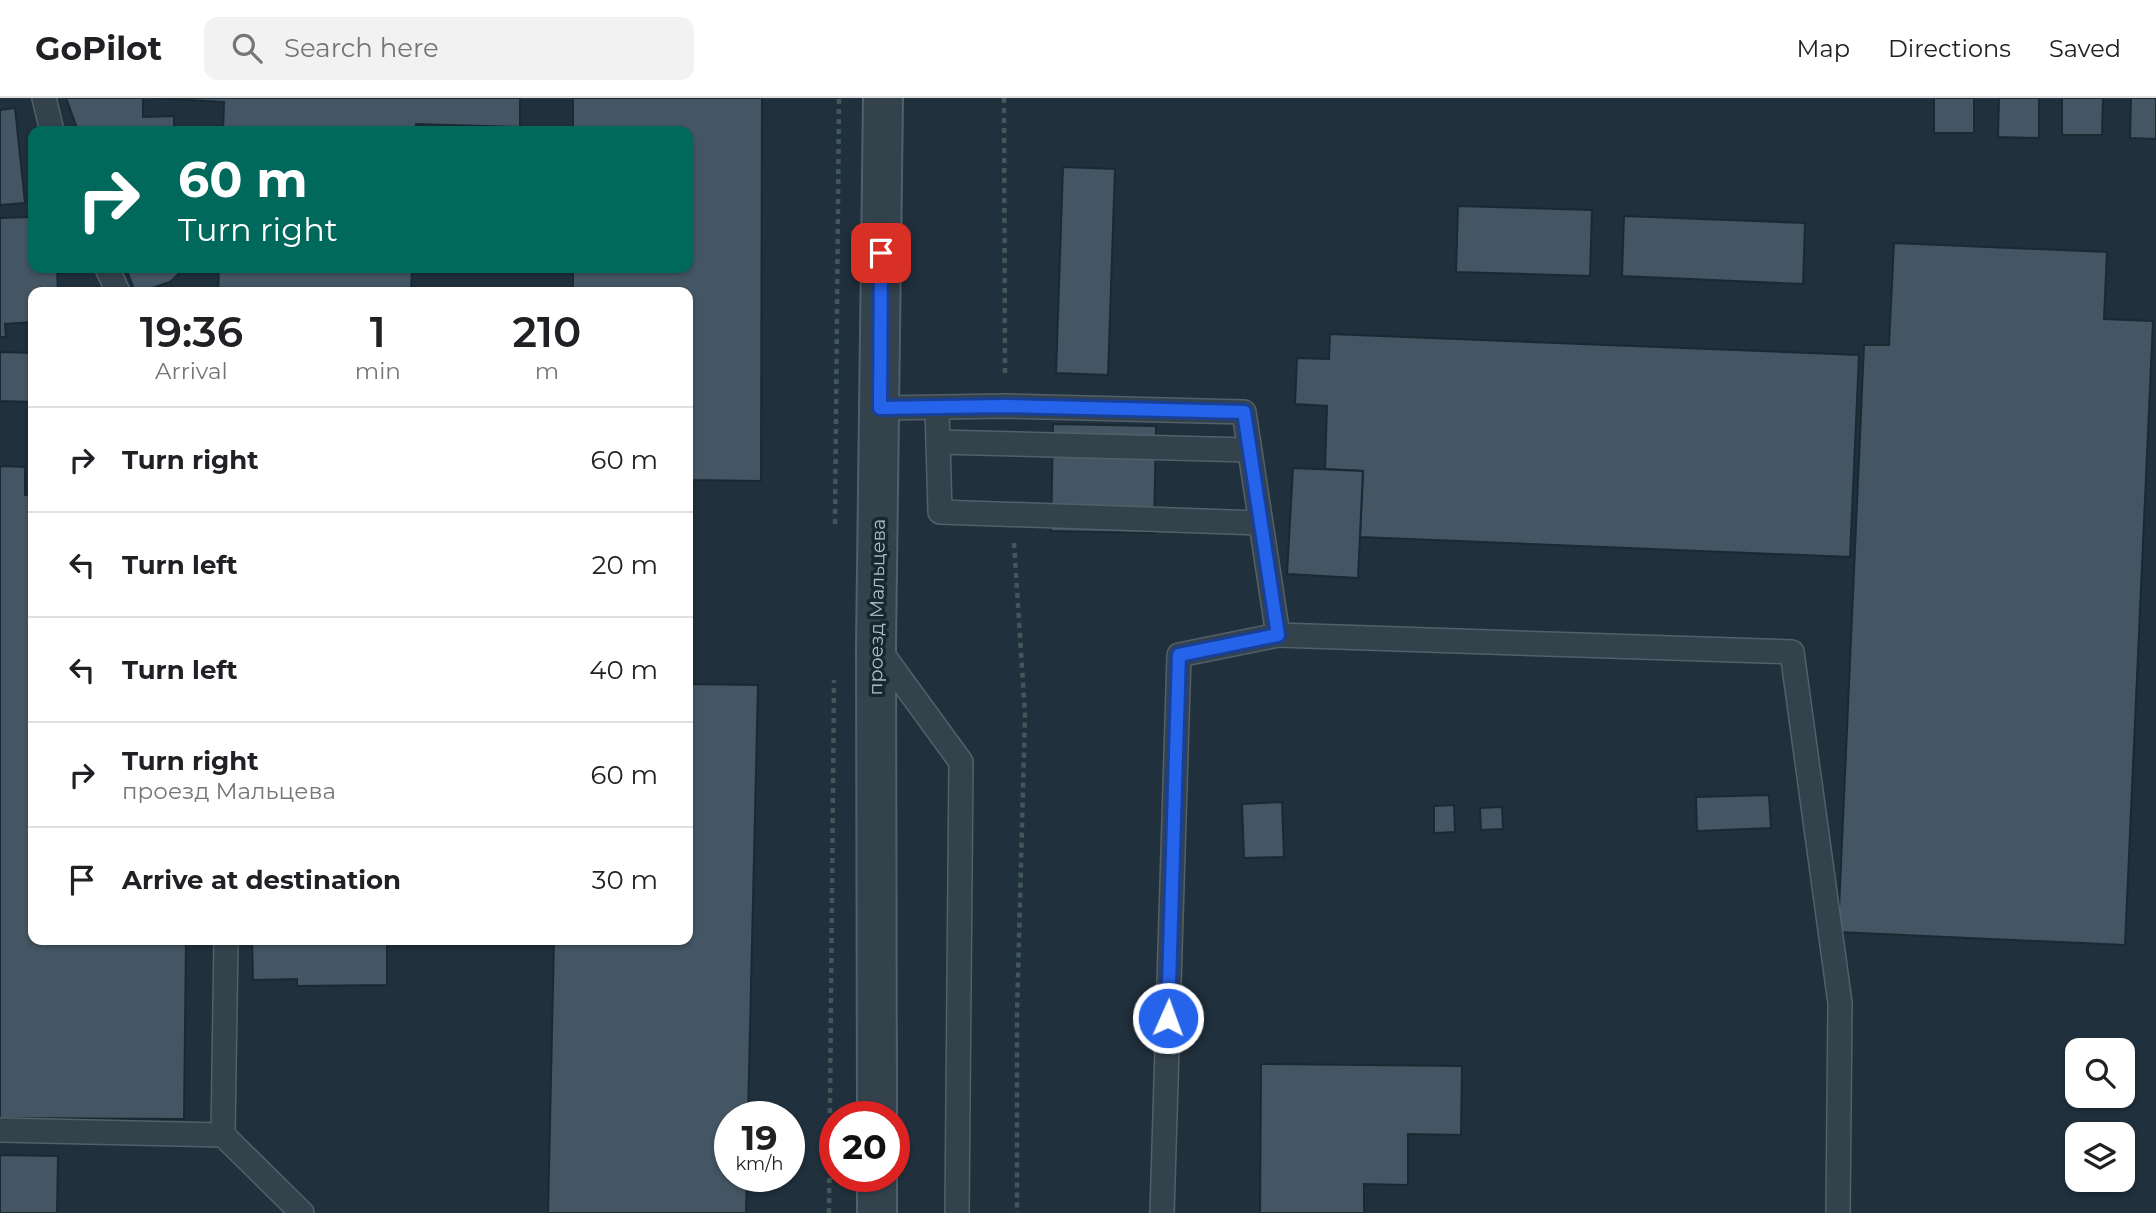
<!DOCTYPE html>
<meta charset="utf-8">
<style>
body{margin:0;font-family:Montserrat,sans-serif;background:#f2f2f2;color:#202124;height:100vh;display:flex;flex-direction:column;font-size:26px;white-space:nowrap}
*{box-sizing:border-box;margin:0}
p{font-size:23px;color:#757577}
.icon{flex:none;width:38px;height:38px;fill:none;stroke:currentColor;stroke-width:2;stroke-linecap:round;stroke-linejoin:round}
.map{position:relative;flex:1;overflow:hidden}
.panel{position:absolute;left:28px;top:189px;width:665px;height:658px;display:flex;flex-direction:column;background:#fff;border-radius:14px;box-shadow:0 2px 5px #0004}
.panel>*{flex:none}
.banner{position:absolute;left:28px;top:28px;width:665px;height:147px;border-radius:14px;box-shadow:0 2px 5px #0004;background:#00695c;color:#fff;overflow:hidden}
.tools{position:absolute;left:2065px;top:940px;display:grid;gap:14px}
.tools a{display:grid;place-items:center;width:70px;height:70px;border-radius:14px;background:#fff;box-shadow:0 2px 5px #0004;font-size:35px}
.speed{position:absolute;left:714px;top:1003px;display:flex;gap:14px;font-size:35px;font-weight:700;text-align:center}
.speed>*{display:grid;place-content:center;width:91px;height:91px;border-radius:50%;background:#fff;box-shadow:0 2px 5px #0004;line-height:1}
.speed small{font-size:18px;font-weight:400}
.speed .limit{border:10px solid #d22;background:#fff;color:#111}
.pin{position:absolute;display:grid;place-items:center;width:60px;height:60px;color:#fff;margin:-30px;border-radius:14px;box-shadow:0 4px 10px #0006}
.me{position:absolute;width:77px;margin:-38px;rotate:2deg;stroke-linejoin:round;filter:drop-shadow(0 0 5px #0008)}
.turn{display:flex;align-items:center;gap:24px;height:147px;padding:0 35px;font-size:32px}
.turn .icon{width:91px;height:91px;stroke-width:2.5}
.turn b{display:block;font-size:49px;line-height:60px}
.eta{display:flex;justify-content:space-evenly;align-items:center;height:119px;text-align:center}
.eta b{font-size:42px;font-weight:600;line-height:49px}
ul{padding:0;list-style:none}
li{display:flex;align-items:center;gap:21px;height:105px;padding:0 35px;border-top:2px solid #e0e0e0}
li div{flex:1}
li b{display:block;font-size:26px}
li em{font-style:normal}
header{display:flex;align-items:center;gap:42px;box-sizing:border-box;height:98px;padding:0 35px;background:#fff;border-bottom:2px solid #e0e0e0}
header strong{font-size:33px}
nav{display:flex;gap:38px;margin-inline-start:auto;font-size:24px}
.search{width:490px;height:63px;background:#f2f2f2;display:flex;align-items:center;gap:18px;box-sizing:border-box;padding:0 24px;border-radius:14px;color:#757577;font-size:26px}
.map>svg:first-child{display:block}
.building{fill:#445663;stroke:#1b2933;stroke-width:2}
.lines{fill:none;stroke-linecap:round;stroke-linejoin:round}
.lane-casing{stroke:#52606a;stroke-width:26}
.street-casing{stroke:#52606a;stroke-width:42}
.path{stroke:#405958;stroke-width:4.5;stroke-dasharray:5 5;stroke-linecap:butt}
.lane{stroke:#34424c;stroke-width:23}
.street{stroke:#34424c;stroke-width:38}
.route-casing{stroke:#184099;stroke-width:18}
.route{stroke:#2563eb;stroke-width:12}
.labels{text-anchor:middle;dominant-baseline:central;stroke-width:7;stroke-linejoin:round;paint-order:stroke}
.street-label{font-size:19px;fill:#afbdc8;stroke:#192731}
</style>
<header>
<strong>GoPilot</strong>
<div class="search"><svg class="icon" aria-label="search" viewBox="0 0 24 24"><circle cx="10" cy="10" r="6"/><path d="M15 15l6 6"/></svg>Search here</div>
<nav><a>Map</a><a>Directions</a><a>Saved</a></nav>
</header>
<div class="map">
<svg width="2156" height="1115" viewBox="0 0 2156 1115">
<rect width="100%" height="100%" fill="#20303c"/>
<g class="building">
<path d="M66,0H143V19L174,18V33H78Z"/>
<path d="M153,0H520V29L416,26V33H223L224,4Z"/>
<path d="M573,0H762L761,383L688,382V194H573V170H688V33H573Z"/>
<rect x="1934" y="0" width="40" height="35"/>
<path d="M1999,0H2039V40L1998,39Z"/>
<path d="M2062,0H2103L2102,37H2062Z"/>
<path d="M2131,0H2156V41L2130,40Z"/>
<path d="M15,10L25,105L0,107V12Z"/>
<path d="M1063,69L1115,71L1108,277L1056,275Z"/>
<path d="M1458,108L1592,112L1590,178L1456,174Z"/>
<path d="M1624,118L1805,125L1803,186L1622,178Z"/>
<path d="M33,119V170H57L58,194H33V224L5,226L6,239H0V120Z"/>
<path d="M1894,145L2107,154L2104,221L2153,223L2125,847L1838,834L1864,247H1889Z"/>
<path d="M126,170H185L170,184L140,194H135Z"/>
<path d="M219,170H412L411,194H218Z"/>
<path d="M1330,236L1859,257L1850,459L1360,439L1363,373L1325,371L1327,308L1295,306L1297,260L1329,261Z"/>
<path d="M0,254L33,255V304L0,303Z"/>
<path d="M1053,326L1156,328L1154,435L1051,433Z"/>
<path d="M0,368L25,369V397H33V842H186L184,1021L0,1020Z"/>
<path d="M1293,370L1363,373L1358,480L1287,476Z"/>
<path d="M688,586L758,587L748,1018H730V1078H747L746,1115H548L554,842H688Z"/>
<path d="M1769,697L1771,730L1697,733L1696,699Z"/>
<path d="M1282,704L1284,759L1244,760L1242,706Z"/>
<path d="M1454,707L1455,734L1434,735V708Z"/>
<path d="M1502,709L1503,731L1481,732L1480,710Z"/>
<path d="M252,842H387V887L297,888V881L253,882Z"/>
<path d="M1261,966L1462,968L1461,1037L1408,1036V1087L1364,1086V1115H1260Z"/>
<path d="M0,1057L58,1058L57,1115H0Z"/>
</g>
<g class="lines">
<g class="lane-casing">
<g id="lane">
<path d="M44,0L52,33"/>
<path d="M107,170L118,194"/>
<path d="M937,309L940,414L1260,425"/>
<path d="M880,310L1005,308L1244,314L1278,537L1792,554L1840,905L1838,1115"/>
<path d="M938,344L1249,352"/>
<path d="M878,550L961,664L957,1115"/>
<path d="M226,842L223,1037L302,1115"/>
<path d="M0,1032L223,1037"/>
<path d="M1162,1115L1179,557L1278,537"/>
</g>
</g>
<g class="street-casing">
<g id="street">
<path d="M877,1018L876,548L883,0"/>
<path d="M877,1078V1115"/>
</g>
</g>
<g class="path">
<path d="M1004,0L1005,279"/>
<path d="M835,426L839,0"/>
<path d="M1014,445L1025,616L1017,916V1115"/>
<path d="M829,1115L834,582"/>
</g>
<use href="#lane" class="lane"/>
<use href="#street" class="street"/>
</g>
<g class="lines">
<g class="route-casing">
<path id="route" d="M881,155L880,310L1005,308L1244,314L1278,537L1179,557L1168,920"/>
</g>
<use href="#route" class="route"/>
</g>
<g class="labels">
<g class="street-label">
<text transform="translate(877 509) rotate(-89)">проезд Мальцева</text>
</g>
</g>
</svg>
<div class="tools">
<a><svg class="icon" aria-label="search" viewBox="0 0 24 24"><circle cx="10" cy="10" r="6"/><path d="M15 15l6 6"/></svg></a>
<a><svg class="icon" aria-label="layers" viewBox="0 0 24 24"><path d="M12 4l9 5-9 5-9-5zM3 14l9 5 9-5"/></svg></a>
</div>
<div class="speed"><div>19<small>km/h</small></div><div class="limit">20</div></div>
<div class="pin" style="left:881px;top:155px;background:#d93025"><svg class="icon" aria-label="arrive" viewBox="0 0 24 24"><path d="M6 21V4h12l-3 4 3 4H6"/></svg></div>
<svg class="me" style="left:1168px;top:920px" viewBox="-20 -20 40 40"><circle r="17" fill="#2563eb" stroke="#fff" stroke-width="3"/><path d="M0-11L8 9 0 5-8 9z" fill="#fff"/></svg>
<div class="banner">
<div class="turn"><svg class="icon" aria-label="right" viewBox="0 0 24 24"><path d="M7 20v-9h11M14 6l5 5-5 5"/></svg><div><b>60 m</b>Turn right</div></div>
</div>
<section class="panel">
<div class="eta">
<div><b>19:36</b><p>Arrival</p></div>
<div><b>1</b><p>min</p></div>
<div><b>210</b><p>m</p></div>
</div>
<ul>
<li><svg class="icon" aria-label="right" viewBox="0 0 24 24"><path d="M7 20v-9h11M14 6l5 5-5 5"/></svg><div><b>Turn right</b></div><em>60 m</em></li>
<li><svg class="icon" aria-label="left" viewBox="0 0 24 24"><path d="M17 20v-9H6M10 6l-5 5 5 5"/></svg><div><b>Turn left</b></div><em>20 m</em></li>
<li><svg class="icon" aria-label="left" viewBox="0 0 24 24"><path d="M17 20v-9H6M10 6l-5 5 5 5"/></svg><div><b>Turn left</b></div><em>40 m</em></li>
<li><svg class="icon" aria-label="right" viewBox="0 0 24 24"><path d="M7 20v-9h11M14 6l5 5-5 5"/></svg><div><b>Turn right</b><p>проезд Мальцева</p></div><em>60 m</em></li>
<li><svg class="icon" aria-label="arrive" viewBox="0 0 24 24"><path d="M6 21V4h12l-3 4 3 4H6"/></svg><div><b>Arrive at destination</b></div><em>30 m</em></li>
</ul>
</section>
</div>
